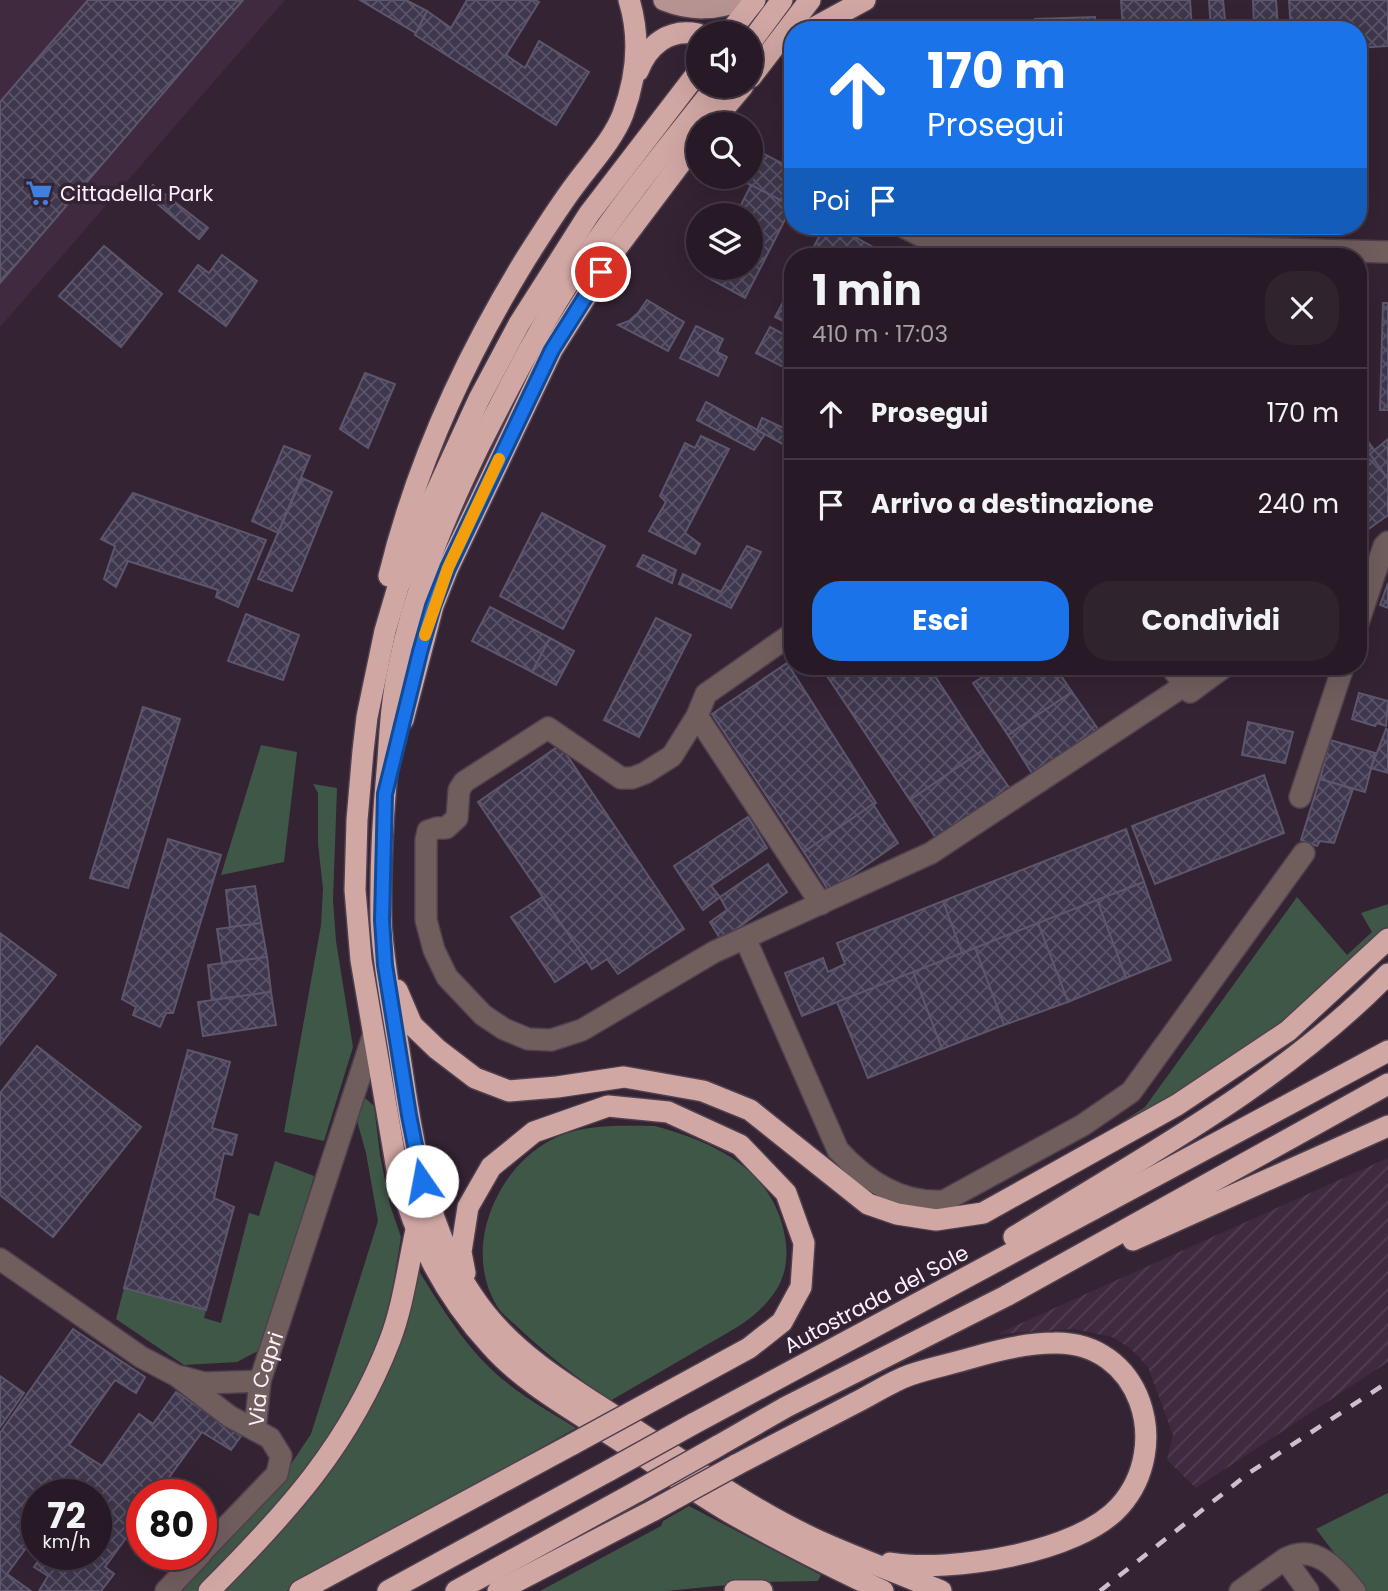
<!DOCTYPE html>
<html lang="it">
<meta charset="utf-8">
<style>
body{margin:0;font-family:Poppins,sans-serif;background:#2f232e;color:#f1f3f6;height:100vh;display:flex;flex-direction:column;font-size:26px;white-space:nowrap}
*{box-sizing:border-box;margin:0}
p{font-size:23px;color:#a4a1a7}
.icon{flex:none;width:38px;height:38px;fill:none;stroke:currentColor;stroke-width:2;stroke-linecap:round;stroke-linejoin:round}
.map{position:relative;flex:1;overflow:hidden}
.details{position:absolute;left:784px;top:248px;width:583px;height:427px;display:flex;flex-direction:column;background:#271a26;border-radius:28px;box-shadow:0 7px 28px #0002,0 0 0 2px #433843}
.details>*{flex:none}
.hud{position:absolute;left:784px;top:21px;width:583px;height:214px;border-radius:28px;box-shadow:0 7px 28px #0002,0 0 0 2px #433843;background:#1a73e8;color:#fff;overflow:hidden}
.controls{position:absolute;left:686px;top:21px;display:grid;gap:14px}
.controls a{display:grid;place-items:center;width:77px;height:77px;border-radius:50%;background:#271a26;box-shadow:0 7px 28px #0002,0 0 0 2px #433843;font-size:35px}
.speed{position:absolute;left:21px;top:1479px;display:flex;gap:14px;font-size:35px;font-weight:700;text-align:center}
.speed>*{display:grid;place-content:center;width:91px;height:91px;border-radius:50%;background:#271a26;box-shadow:0 7px 28px #0002,0 0 0 2px #433843;line-height:1}
.speed small{font-size:18px;font-weight:400}
.speed .limit{border:10px solid #d22;background:#fff;color:#111}
.pin{position:absolute;display:grid;place-items:center;width:60px;height:60px;color:#fff;margin:-30px;border:4px solid #fff;border-radius:50%;box-shadow:0 2px 7px #0007}
.me{position:absolute;width:77px;margin:-38px;rotate:348deg;stroke-linejoin:round;filter:drop-shadow(0 0 5px #0008)}
.turn{display:flex;align-items:center;gap:24px;height:147px;padding:0 28px;font-size:32px}
.turn .icon{width:91px;height:91px;stroke-width:2.5}
.turn b{display:block;font-size:49px;line-height:60px}
.then{display:flex;align-items:center;height:66px;padding:0 28px;background:#0003;gap:14px;font-size:26px}
.round{display:grid;place-items:center;flex:none;width:74px;height:74px;border-radius:28px;background:#2f232e}
.headline{display:flex;align-items:center;justify-content:space-between;height:119px;padding:0 28px}
h1{font-size:42px;font-weight:700;line-height:52px}
.primary-button{display:flex;gap:14px;margin-top:auto;padding:14px 28px}
.primary-button a{flex:1;height:80px;border-radius:28px;background:#1a73e8;color:#fff;font-size:28px;font-weight:700;line-height:80px;text-align:center}
.primary-button a+a{background:#2f232e;color:#f1f3f6}
ul{padding:0;list-style:none}
li{display:flex;align-items:center;gap:21px;height:91px;padding:0 28px;border-top:2px solid #433843}
li div{flex:1}
li b{display:block;font-size:26px}
li em{font-style:normal}
.map>svg:first-child{display:block}
.built{fill:#402a40}
.industrial{fill:url(#industrial-furrows)}
.green{fill:#3f5747}
.building{fill:url(#building-cross-hatch);stroke:#5d566d;stroke-width:2}
.lines{fill:none;stroke-linecap:round;stroke-linejoin:round}
.minor-casing{stroke:#50404f;stroke-width:24}
.major-casing{stroke:#50404f;stroke-width:24}
.highway-casing{stroke:#50404f;stroke-width:24}
.minor{stroke:#705e5d;stroke-width:21}
.major{stroke:#b69290;stroke-width:21}
.highway{stroke:#d1a7a4;stroke-width:21}
.rail{stroke:#cdc0cc;stroke-width:4.5;stroke-dasharray:12 12;stroke-linecap:butt}
.highway-bridge-casing{stroke:#50404f;stroke-width:24;stroke-linecap:butt}
.highway-bridge{stroke:#d1a7a4;stroke-width:21}
.route-casing{stroke:#114b97;stroke-width:18}
.route{stroke:#1a73e8;stroke-width:12}
.slow{stroke:#f59e0b;stroke-width:12}
.labels{text-anchor:middle;dominant-baseline:central;stroke-width:7;stroke-linejoin:round;paint-order:stroke}
.poi-label{font-size:21px;fill:#fcf0fb;stroke:#342333;text-anchor:start}
.street-label{font-size:21px;fill:#fcf0fb;stroke:#342333}
</style>
<div class="map">
<svg width="1388" height="1591" viewBox="0 0 1388 1591">
<defs>
<pattern id="industrial-furrows" width="10" height="10" patternUnits="userSpaceOnUse" patternTransform="scale(1.75)"><rect width="10" height="10" fill="#402a40"/><path d="M-1 1l2-2M0 10L10 0M9 11l2-2" fill="none" stroke="#533f53"/></pattern>
<pattern id="building-cross-hatch" width="8" height="8" patternUnits="userSpaceOnUse" patternTransform="scale(1.75)"><rect width="8" height="8" fill="#3e374d"/><path d="M0 0l8 8M0 8l8-8" fill="none" stroke="#5b5468"/></pattern>
</defs>
<rect width="100%" height="100%" fill="#342333"/>
<path class="built" d="M0,0H285L0,327Z"/>
<path class="industrial" d="M1388,1158V1362L1196,1488L1167,1460L1173,1435L1148,1367L1130,1348L1112,1337L1074,1329L997,1334Z"/>
<g class="green">
<path d="M261,745L297,752L284,862L221,875Z"/>
<path d="M313,784L337,788L333,900L336,941L353,1047L324,1141L284,1132L321,925L323,889L318,843V793Z"/>
<path d="M1297,897L1347,955L1372,932L1361,913L1388,904V928L1286,1022L1201,1082L1087,1145L1145,1107Z"/>
<path d="M365,1098L374,1106L380,1155L390,1205L401,1237L393,1286L380,1339L363,1378L333,1433L269,1518L199,1591H177L283,1476L311,1434L378,1221L366,1153L354,1110L359,1099Z"/>
<path d="M655,1126C716,1143 773,1169 785,1237C789,1261 785,1282 768,1301C751,1322 725,1334 703,1347C672,1365 641,1383 610,1401C580,1379 549,1357 522,1331C515,1324 505,1317 499,1309C461,1253 494,1170 551,1140C582,1123 621,1126 655,1126Z"/>
<path d="M275,1161L314,1176L262,1349L237,1362L184,1365L116,1319L124,1288L206,1310L204,1318L221,1323L249,1213L259,1216Z"/>
<path d="M417,1268C439,1303 461,1341 491,1369C516,1393 547,1410 576,1428L286,1591H217L320,1479Z"/>
<path d="M1388,1493V1591H1363L1316,1529Z"/>
<path d="M689,1506L821,1575L818,1581L758,1582L666,1591H540L661,1526L663,1521Z"/>
</g>
<g class="building">
<path d="M88,0H243L0,283V102Z"/>
<path d="M360,0H406L427,11L416,33Z"/>
<path d="M467,0H535L539,2L506,55L525,68L539,41L589,72L556,125L415,35L427,11L451,28Z"/>
<path d="M1121,0H1190L1192,30H1123Z"/>
<path d="M1209,0H1223L1226,30H1211Z"/>
<path d="M1253,0H1276L1278,27H1254Z"/>
<path d="M1289,0H1388V46L1358,48V30H1291Z"/>
<path d="M1095,17L1096,30H1036L1035,19Z"/>
<path d="M751,147L793,169L792,206L735,177H751Z"/>
<path d="M153,185L208,228L199,239L147,195Z"/>
<path d="M751,185L792,206L745,298L705,276L709,268H751V215H736Z"/>
<path d="M825,226H846L859,233L857,238L891,257H808Z"/>
<path d="M941,226H1004V229L944,228Z"/>
<rect x="1004" y="226" width="28" height="3"/>
<path d="M1135,226H1220V238L1135,231Z"/>
<path d="M104,246L162,294L121,347L59,296Z"/>
<path d="M222,255L257,281L226,326L179,291L198,265L209,273Z"/>
<path d="M793,284V326L775,317Z"/>
<path d="M647,300L684,322L668,351L618,325L629,321L638,313Z"/>
<path d="M1383,303H1388V410H1380Z"/>
<path d="M696,326L723,339L717,352L727,357L718,376L680,358Z"/>
<path d="M770,327L793,339V367L791,371L756,353Z"/>
<path d="M365,373L395,384L368,448L340,429Z"/>
<path d="M706,402L765,434L754,450L697,420Z"/>
<path d="M762,418L792,432L793,430V452L789,450L790,448L757,430Z"/>
<path d="M701,436L729,449L685,533L700,544L695,554L649,531L666,502L660,496L685,443L695,448Z"/>
<path d="M1364,436L1375,451L1370,454L1388,479V515L1367,530L1358,517V441Z"/>
<path d="M1388,439V479L1370,454Z"/>
<path d="M284,446L310,456L278,533L252,521Z"/>
<path d="M302,478L332,492L292,591L258,579Z"/>
<path d="M133,493L266,540L238,607L216,597L218,590L128,561L116,587L104,579L115,546L101,539Z"/>
<path d="M542,513L605,546L563,629L500,596Z"/>
<path d="M747,546L761,552L731,608L679,584L683,574L721,592Z"/>
<path d="M643,555L676,570L672,583L637,566Z"/>
<path d="M1388,583V608L1380,605Z"/>
<path d="M490,607L550,638L532,672L472,641Z"/>
<path d="M246,614L299,635L283,680L228,661Z"/>
<path d="M656,618L691,635L639,737L604,720Z"/>
<path d="M550,638L574,651L556,685L532,672Z"/>
<path d="M787,663L876,803L804,852L712,714Z"/>
<path d="M821,667H929L983,750L910,800Z"/>
<path d="M999,667H1055L1072,692L1008,735L973,683Z"/>
<path d="M1072,692L1098,729L1033,775L1008,735Z"/>
<path d="M1359,693L1388,701L1386,726L1377,723L1375,726L1352,719Z"/>
<path d="M143,707L180,719L128,888L90,878Z"/>
<path d="M1248,722L1293,732L1285,763L1242,755Z"/>
<path d="M1386,729L1388,731V773L1371,768Z"/>
<path d="M1330,740L1375,753L1365,792L1320,779Z"/>
<path d="M560,745L684,929L618,974L607,959L592,969L478,802Z"/>
<path d="M983,750L1010,789L936,838L910,800Z"/>
<path d="M1264,775L1284,833L1155,884L1132,826Z"/>
<path d="M1320,779L1353,789L1334,843L1320,841L1317,846L1301,840Z"/>
<path d="M873,804L898,843L829,891L804,852Z"/>
<path d="M748,817L767,848L711,886L720,897L703,910L674,866Z"/>
<path d="M1126,829L1144,882L962,953L943,901Z"/>
<path d="M168,839L221,855L173,1013H166L160,1027L133,1015L136,1007L122,999Z"/>
<path d="M768,864L787,892L721,940L710,922L727,910L720,897Z"/>
<path d="M1144,882L1171,960L1126,978L1097,900Z"/>
<path d="M255,886L261,923L230,927L226,890Z"/>
<path d="M542,897L587,961L555,982L511,917Z"/>
<path d="M1097,900L1126,978L1068,1002L1038,923Z"/>
<path d="M943,901L962,953L802,1016L785,973L823,958L828,972L845,964L837,943Z"/>
<path d="M261,923L267,957L222,963L217,929Z"/>
<path d="M1038,923L1068,1002L1004,1025L975,948Z"/>
<path d="M0,933L56,975L0,1045Z"/>
<path d="M975,948L1004,1025L942,1049L913,972Z"/>
<path d="M267,957L271,992L212,1000L208,965Z"/>
<path d="M913,972L942,1049L868,1078L837,1002Z"/>
<path d="M271,992L276,1025L203,1036L198,1002Z"/>
<path d="M37,1046L141,1127L53,1237L0,1195V1093Z"/>
<path d="M188,1050L230,1062L212,1128L237,1135L232,1155L224,1153L214,1198L234,1207L206,1310L124,1288Z"/>
<path d="M73,1329L145,1377L136,1393L115,1380L69,1445L102,1466L139,1414L153,1424L176,1392L241,1436L231,1450L202,1432L157,1494H142V1516L105,1567L114,1574L101,1591H39L48,1576L34,1567L43,1554H96V1494H37V1533L7,1574L31,1591H0V1433Z"/>
<path d="M0,1376L24,1393L0,1427Z"/>
</g>
<g class="lines">
<g class="minor-casing">
<g id="minor">
<path d="M902,226L927,239L1388,252"/>
<path d="M1358,623L1384,546L1388,542"/>
<path d="M793,633L706,694L697,716L672,756L645,773L632,778H621L548,728L464,782L459,790L457,818L446,828H437L428,831L426,840V920L434,950L447,977L483,1015L504,1029L528,1039L551,1040L582,1030L714,952L931,853L1185,685"/>
<path d="M1171,667L1190,692L1224,667"/>
<path d="M697,716L821,904"/>
<path d="M1300,797L1343,667"/>
<path d="M745,938L838,1150C866,1181 901,1204 944,1201L1083,1125L1131,1092L1304,853"/>
<path d="M0,1259L141,1357L177,1376L229,1416L270,1438L281,1456L277,1474L201,1553"/>
<path d="M182,1377L204,1383L260,1381"/>
<path id="s1" d="M255,1430L260,1381L373,1036"/>
<path d="M1285,1559C1315,1542 1338,1570 1355,1591"/>
<path d="M166,1591L201,1554"/>
<path d="M1240,1591L1285,1559L1308,1591"/>
</g>
</g>
<g class="major-casing">
<path id="major" d="M664,0C692,11 714,10 742,0"/>
</g>
<g class="highway-casing">
<g id="highway">
<path d="M810,30L865,0"/>
<path d="M729,33L755,0"/>
<path d="M751,42L782,0"/>
<path d="M638,71C648,45 669,28 698,34"/>
<path d="M698,72L589,214L519,324L479,399L428,510L398,587L385,631L367,717L363,751L357,820L355,890L361,960L397,1170C414,1236 445,1296 491,1346C524,1383 570,1408 611,1435C653,1462 693,1491 736,1516C784,1543 834,1568 883,1591"/>
<path d="M751,77L810,0"/>
<path d="M716,86C672,142 625,198 585,258C544,318 512,381 479,446C445,516 414,590 399,666C392,697 390,729 388,760C383,813 380,867 381,920C383,963 392,1007 399,1050C413,1143 425,1238 486,1314C522,1359 572,1388 619,1419C684,1461 748,1509 819,1541C859,1559 901,1574 941,1591"/>
<path d="M711,124L743,86"/>
<path d="M389,576C416,465 465,358 525,260C541,235 557,209 575,185C591,163 613,140 623,114C637,76 641,39 629,0"/>
<path d="M403,720L433,606L448,568L552,350L616,249L698,140"/>
<path d="M397,990L412,1025L437,1049L475,1078L509,1091L557,1087L624,1077L703,1091L750,1110L868,1204L897,1214L936,1220L983,1213L1177,1105L1288,1031L1388,939"/>
<path d="M1014,1237C1143,1157 1281,1084 1388,974"/>
<path d="M1133,1240L1388,1126"/>
<path d="M465,1273L461,1252L468,1207L491,1167L534,1132L608,1106L668,1112L740,1145L786,1193L804,1243L801,1287L782,1322L749,1348L661,1396"/>
<path d="M693,1424L1388,1051"/>
<path d="M718,1446L786,1407L1006,1296L1388,1084"/>
<path d="M736,1465C775,1445 814,1424 853,1404C872,1395 890,1382 910,1375C930,1368 951,1364 971,1358C998,1350 1026,1343 1054,1343C1141,1341 1173,1446 1120,1506C1079,1553 950,1573 890,1563"/>
<path d="M209,1591C287,1513 350,1444 390,1340C403,1306 408,1266 416,1230"/>
<path d="M300,1591L573,1444"/>
<path d="M388,1591L610,1470"/>
<path d="M456,1591L638,1491"/>
<path d="M498,1591L654,1510"/>
<path d="M735,1591H762"/>
</g>
</g>
<use href="#minor" class="minor"/>
<use href="#major" class="major"/>
<use href="#highway" class="highway"/>
<path class="rail" d="M1100,1591L1249,1473L1388,1382"/>
<g class="highway-bridge-casing">
<g id="highway-bridge">
<path d="M573,1444L661,1396"/>
<path d="M610,1470L693,1424"/>
<path d="M638,1491L718,1446"/>
<path d="M654,1510L736,1465"/>
</g>
</g>
<use href="#highway-bridge" class="highway-bridge"/>
</g>
<g class="lines">
<g class="route-casing">
<path id="route" d="M422,1181L409,1115L385,965L382,920L385,794L420,652L433,606L448,568L552,350L601,272"/>
</g>
<use href="#route" class="route"/>
<path class="slow" d="M425,635L448,568L499,459"/>
</g>
<defs>
<g id="supermarket-bare" transform="scale(2.1)"><path d="M-6-5.5h2.5l.6 2H6L4.5 2H-2.5L-4.4-4H-6ZM-1.5 3.2a1.3 1.3 0 1 0 .1 0ZM3 3.2a1.3 1.3 0 1 0 .1 0Z" fill="#3f7fe0" stroke="#342333" stroke-width="2.5" paint-order="stroke"/></g>
</defs>
<g fill-rule="evenodd">
<use href="#supermarket-bare" x="39" y="193"/>
</g>
<g class="labels">
<g class="poi-label">
<text x="60" y="193">Cittadella Park</text>
</g>
<g class="street-label">
<text transform="translate(876 1299) rotate(-28)">Autostrada del Sole</text>
<text stroke="none"><textPath href="#s1" startOffset="52">Via Capri</textPath></text>
</g>
</g>
</svg>
<div class="controls">
<a><svg class="icon" aria-label="sound" viewBox="0 0 24 24"><path d="M4 9h4l5-4v14l-5-4H4zM17 9q2 3 0 6"/></svg></a>
<a><svg class="icon" aria-label="search" viewBox="0 0 24 24"><circle cx="10" cy="10" r="6"/><path d="M15 15l6 6"/></svg></a>
<a><svg class="icon" aria-label="layers" viewBox="0 0 24 24"><path d="M12 4l9 5-9 5-9-5zM3 14l9 5 9-5"/></svg></a>
</div>
<div class="speed"><div>72<small>km/h</small></div><div class="limit">80</div></div>
<div class="pin" style="left:601px;top:272px;background:#d93025"><svg class="icon" aria-label="arrive" viewBox="0 0 24 24"><path d="M6 21V4h12l-3 4 3 4H6"/></svg></div>
<svg class="me" style="left:422px;top:1181px" viewBox="-20 -20 40 40"><circle r="19" fill="#fff"/><path d="M0-13L10 11 0 6-10 11z" fill="#1a73e8"/></svg>
<div class="hud">
<div class="turn"><svg class="icon" aria-label="ahead" viewBox="0 0 24 24"><path d="M12 20V5M6 11l6-6 6 6"/></svg><div><b>170 m</b>Prosegui</div></div>
<div class="then">Poi<svg class="icon" aria-label="arrive" viewBox="0 0 24 24"><path d="M6 21V4h12l-3 4 3 4H6"/></svg></div>
</div>
<section class="details">
<div class="headline"><div><h1>1 min</h1><p>410 m · 17:03</p></div><a class="round"><svg class="icon" aria-label="close" viewBox="0 0 24 24"><path d="M6 6l12 12M18 6L6 18"/></svg></a></div>
<ul>
<li><svg class="icon" aria-label="ahead" viewBox="0 0 24 24"><path d="M12 20V5M6 11l6-6 6 6"/></svg><div><b>Prosegui</b></div><em>170 m</em></li>
<li><svg class="icon" aria-label="arrive" viewBox="0 0 24 24"><path d="M6 21V4h12l-3 4 3 4H6"/></svg><div><b>Arrivo a destinazione</b></div><em>240 m</em></li>
</ul>
<div class="primary-button"><a>Esci</a><a>Condividi</a></div>
</section>
</div>
